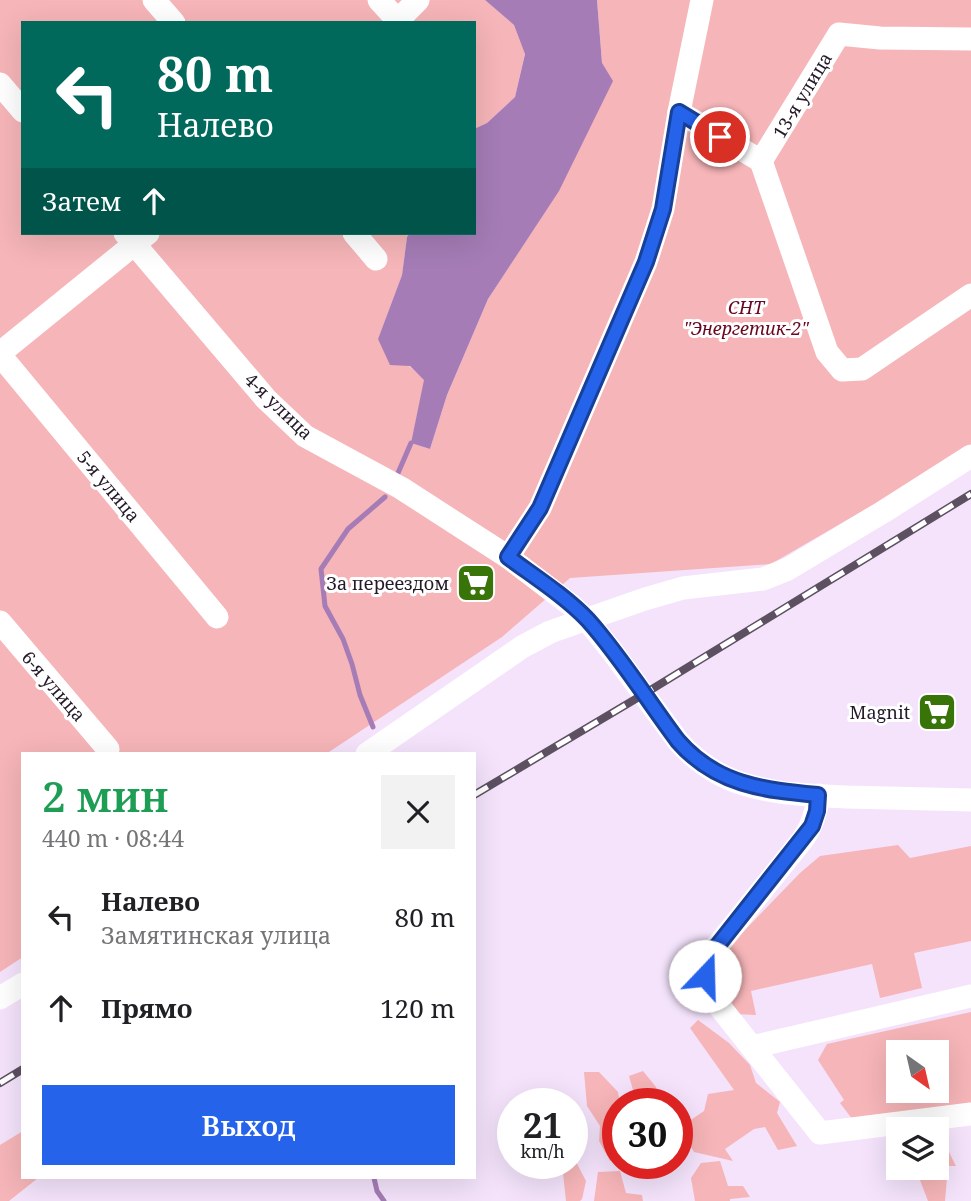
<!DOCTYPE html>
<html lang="ru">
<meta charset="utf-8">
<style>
body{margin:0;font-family:"Noto Serif",serif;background:#f2f2f2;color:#202124;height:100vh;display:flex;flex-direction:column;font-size:26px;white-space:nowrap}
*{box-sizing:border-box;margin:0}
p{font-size:23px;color:#757577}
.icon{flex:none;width:38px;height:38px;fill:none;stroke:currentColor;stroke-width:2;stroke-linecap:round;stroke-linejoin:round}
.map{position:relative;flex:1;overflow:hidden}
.sheet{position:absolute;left:21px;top:752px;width:455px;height:427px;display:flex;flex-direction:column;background:#fff;border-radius:0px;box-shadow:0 7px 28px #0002}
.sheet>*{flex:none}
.guide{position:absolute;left:21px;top:21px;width:455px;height:214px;border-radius:0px;box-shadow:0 7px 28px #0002;background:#00695c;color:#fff;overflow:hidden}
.needle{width:46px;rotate:146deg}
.fabs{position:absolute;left:886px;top:1040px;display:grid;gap:14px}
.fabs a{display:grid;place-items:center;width:63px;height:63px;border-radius:0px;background:#fff;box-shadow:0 7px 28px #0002;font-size:35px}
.speed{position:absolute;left:497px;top:1088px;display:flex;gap:14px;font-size:35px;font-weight:700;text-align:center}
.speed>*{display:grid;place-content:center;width:91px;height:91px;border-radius:50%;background:#fff;box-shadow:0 7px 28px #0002;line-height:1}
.speed small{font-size:18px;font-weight:400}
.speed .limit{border:10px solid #d22;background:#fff;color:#111}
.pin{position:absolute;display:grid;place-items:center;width:60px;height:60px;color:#fff;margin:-30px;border:4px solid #fff;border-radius:50%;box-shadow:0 2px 7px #0007}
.me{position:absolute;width:77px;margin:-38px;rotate:21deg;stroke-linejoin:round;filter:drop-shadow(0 0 5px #0008)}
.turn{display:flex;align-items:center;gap:24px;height:147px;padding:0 21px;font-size:32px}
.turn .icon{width:91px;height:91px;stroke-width:2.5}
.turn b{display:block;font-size:49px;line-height:60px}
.then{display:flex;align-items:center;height:66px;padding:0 21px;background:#0003;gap:14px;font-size:26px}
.round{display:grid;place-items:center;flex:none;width:74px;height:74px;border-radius:0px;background:#f2f2f2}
.summary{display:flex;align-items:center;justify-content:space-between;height:119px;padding:0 21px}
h1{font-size:42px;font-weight:600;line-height:52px;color:#1e9e55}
.primary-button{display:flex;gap:14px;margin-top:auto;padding:14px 21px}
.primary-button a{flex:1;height:80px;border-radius:0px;background:#2563eb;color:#fff;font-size:28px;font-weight:600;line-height:80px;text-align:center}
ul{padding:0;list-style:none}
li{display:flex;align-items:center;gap:21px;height:91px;padding:0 21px}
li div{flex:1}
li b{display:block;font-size:26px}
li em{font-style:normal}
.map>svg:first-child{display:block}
.green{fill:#f6b5b8;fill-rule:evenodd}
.water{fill:#a57cb6}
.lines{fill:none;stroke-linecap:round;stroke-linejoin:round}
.stream{stroke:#a57cb6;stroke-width:5}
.minor{stroke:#fff;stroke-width:23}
.rail-casing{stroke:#5c5061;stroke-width:8}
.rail{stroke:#fff;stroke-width:5;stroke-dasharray:16;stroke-linecap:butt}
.route-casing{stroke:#184099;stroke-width:18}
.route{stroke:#2563eb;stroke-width:12}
.labels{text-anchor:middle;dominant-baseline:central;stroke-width:6;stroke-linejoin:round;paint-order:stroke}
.street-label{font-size:18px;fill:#231928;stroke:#fff}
.park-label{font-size:18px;font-style:italic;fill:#68071f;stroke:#fff}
.poi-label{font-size:18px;fill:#231928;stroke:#fff;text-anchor:end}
</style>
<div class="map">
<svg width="971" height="1201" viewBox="0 0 971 1201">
<rect width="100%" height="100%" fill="#f4e3fb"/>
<g class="green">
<path d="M0,0H485L514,25L525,53L515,97L487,123L474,129V23H23V233H410L407,237L402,275L378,339L425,380L411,443L430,449L447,395L488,299L558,191L602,63L597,0H971V448L771,564L570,578L502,637L326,754H23V957L0,972Z"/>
<path d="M898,845L910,858L971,846V941L914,953L922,988L880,998L872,964L751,991L756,1015L735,1014L720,994L714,962L800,873L820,856Z"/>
<path d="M971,1012V1109L853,1120L840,1103L844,1100L818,1060L827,1044ZM898,1052H936V1090H898Z"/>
<path d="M698,1020L729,1043L750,1065L756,1083L780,1102L777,1113L797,1146L778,1150L765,1127L754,1129L725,1149L733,1161L694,1152L679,1128L704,1111L708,1094L734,1090L690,1028Z"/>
<path d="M643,1071L656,1087L660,1104H637L629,1076Z"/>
<path d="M584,1072H599L618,1092L620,1104H618V1156L610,1161L599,1141L600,1126L587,1106Z"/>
<path d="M572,1129L575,1160L586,1181L582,1199L580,1201H566L562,1164H572Z"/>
<path d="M23,1131V1178H38L9,1201H0V1145Z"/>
<path d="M949,1152L956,1166H948L945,1201H928L918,1175L921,1167H936V1155Z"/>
<path d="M720,1161L728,1186H743L750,1197L730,1199V1201H695L691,1178L701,1163Z"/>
<path d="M620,1171L626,1193L642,1195L643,1201H594L598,1172Z"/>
</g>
<path class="water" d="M485,0H597L602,63L613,81L559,191L488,299L447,395L430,449L411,443L424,380L410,366L390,365L378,339L402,275L407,237L410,233H474V129L487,123L515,97L525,54L514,25Z"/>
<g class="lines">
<g class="stream">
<path d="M398,473L411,443"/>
<path d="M373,727L360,695L352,664L343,639L325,606L321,569L348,529L385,497"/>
<path d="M374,1178L377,1191L384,1201"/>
</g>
<g class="minor">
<path d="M154,0L174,23"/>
<path d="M379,0L400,23"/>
<path d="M395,23L418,0"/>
<path d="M0,84L23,111"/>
<path d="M679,112L761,161L839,34L880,38L971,39"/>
<path d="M761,161L827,352L842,370L862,369L971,295"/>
<path d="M125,233L266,399L305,436L401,488L508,557L571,605L587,620L612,651L678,741C691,756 707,768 725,777C762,794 806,795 847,797C888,798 930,799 971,800"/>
<path d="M354,233L376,259"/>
<path d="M0,353L148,233"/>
<path d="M0,355L217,617"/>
<path d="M508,557L540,508L646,262L663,209L679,112L702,0"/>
<path d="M0,622L108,749"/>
<path d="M367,754L522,647L550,632L645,599L683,588L763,579L788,569L883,512L971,456"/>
<path d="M818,795C817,812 813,825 803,839L718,945L702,960L708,992L820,1133L971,1114"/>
<path d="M0,998L23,984"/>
<path d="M752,1047L971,996"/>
</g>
<g class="rail-casing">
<g id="rail">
<path d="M474,795L644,694L971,494"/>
<path d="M0,1083L23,1069"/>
</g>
</g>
<use href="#rail" class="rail"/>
</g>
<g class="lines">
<g class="route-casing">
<path id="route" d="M705,976L702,960L718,945L812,826L817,811L818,795C764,790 716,785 678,741C648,701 621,657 588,620C565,596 535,577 508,557L540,508L646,262L663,209L679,112L720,137"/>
</g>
<use href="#route" class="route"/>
</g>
<defs>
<g id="supermarket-square" transform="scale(2.0125)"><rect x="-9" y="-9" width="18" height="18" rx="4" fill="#397409" stroke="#fff"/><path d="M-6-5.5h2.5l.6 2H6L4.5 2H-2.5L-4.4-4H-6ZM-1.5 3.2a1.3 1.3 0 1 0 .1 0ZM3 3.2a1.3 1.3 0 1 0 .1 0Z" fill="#fff"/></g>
</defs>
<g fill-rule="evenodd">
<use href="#supermarket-square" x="476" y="583"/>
<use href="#supermarket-square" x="937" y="712"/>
</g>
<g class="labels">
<g class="street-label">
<text transform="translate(802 95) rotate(-59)">13-я улица</text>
<text transform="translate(279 406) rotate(44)">4-я улица</text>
<text transform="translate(109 486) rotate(50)">5-я улица</text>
<text transform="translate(54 686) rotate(49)">6-я улица</text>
</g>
<g class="park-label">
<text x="746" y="307">СHТ<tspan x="746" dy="21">"Энергетик-2"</tspan></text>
</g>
<g class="poi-label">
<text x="449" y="583">За переездом</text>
<text x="910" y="712">Magnit</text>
</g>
</g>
</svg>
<div class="fabs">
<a><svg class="needle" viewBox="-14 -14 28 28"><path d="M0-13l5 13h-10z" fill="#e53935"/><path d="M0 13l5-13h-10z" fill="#757577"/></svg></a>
<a><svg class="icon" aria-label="layers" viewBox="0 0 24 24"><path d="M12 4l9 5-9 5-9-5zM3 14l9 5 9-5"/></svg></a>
</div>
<div class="speed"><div>21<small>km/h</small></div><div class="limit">30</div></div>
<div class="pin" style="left:720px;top:137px;background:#d93025"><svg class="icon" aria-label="arrive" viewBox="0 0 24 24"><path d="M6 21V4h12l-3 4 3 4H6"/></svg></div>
<svg class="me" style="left:705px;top:976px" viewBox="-20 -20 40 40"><circle r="19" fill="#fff"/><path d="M0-13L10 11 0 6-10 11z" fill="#2563eb"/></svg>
<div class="guide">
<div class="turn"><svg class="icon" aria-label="left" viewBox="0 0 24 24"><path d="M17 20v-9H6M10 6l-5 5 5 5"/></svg><div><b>80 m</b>Налево</div></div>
<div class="then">Затем<svg class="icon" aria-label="ahead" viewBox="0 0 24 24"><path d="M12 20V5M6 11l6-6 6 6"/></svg></div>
</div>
<section class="sheet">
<div class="summary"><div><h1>2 мин</h1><p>440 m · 08:44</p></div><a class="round"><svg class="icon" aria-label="close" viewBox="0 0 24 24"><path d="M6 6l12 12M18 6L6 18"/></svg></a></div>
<ul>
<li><svg class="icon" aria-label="left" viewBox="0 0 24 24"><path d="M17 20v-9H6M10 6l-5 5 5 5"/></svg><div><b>Налево</b><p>Замятинская улица</p></div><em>80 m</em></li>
<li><svg class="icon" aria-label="ahead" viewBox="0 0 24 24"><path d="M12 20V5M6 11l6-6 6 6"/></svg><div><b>Прямо</b></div><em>120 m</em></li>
</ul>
<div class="primary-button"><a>Выход</a></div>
</section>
</div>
